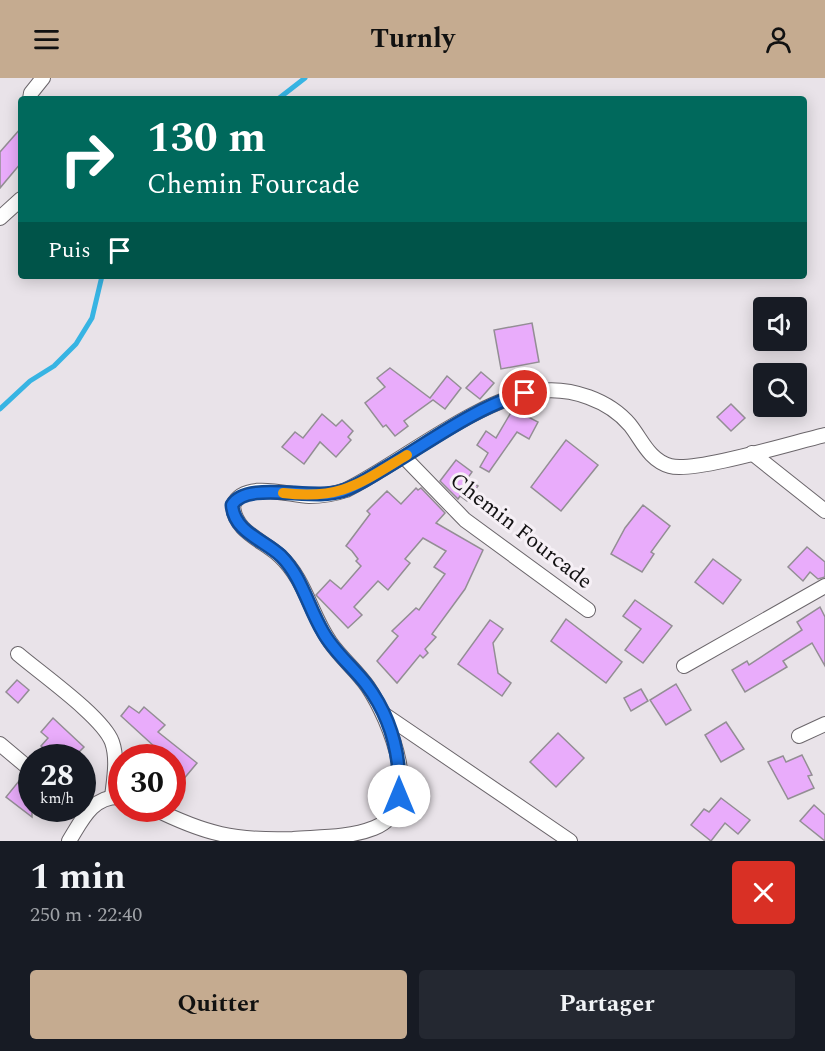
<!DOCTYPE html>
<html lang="fr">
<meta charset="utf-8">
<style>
body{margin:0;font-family:Spectral,serif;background:#242831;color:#f1f3f6;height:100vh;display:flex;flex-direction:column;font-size:22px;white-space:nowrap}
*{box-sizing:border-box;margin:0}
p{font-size:20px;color:#9ea1a6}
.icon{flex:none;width:33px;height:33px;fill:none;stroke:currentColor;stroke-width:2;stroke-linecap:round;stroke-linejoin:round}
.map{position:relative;height:763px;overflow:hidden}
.side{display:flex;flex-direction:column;background:#171b24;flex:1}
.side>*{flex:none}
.top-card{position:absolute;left:18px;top:18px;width:789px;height:183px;border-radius:6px;box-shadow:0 3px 15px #0003;background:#00695c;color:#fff;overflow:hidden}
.controls{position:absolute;left:753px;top:219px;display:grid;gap:12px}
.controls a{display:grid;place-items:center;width:54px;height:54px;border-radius:6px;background:#171b24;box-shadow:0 3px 15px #0003;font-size:30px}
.speed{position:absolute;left:18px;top:666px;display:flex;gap:12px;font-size:30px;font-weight:700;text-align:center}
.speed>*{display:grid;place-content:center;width:78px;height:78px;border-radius:50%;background:#171b24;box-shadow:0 3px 15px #0003;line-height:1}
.speed small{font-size:15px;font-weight:400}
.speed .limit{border:9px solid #d22;background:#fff;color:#111}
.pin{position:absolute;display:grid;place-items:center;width:51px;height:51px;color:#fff;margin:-26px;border:3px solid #fff;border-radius:50%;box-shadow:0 2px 6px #0007}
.me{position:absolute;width:66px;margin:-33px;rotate:0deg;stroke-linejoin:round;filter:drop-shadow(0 0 4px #0008)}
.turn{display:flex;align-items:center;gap:21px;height:126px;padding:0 30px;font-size:27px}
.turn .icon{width:78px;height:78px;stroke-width:2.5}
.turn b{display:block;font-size:42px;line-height:51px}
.then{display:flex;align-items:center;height:57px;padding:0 30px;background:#0003;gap:12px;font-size:22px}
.round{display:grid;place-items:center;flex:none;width:63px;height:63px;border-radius:6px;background:#242831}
.head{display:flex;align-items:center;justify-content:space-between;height:102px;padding:0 30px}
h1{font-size:36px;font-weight:700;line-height:45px}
.button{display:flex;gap:12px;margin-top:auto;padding:12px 30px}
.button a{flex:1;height:69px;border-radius:6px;background:#c5ab90;color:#111;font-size:24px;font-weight:700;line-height:69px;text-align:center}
.button a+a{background:#242831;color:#f1f3f6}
header{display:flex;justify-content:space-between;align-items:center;height:78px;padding:0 30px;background:#c5ab90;color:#111;font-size:27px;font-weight:700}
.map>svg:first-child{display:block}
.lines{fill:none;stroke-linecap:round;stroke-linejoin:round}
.stream{stroke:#37b4e3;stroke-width:5}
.building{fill:#e9acfb;stroke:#938e94;stroke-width:1.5}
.minor-casing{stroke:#6b666b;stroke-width:16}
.minor{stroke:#fff;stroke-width:14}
.route-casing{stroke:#114b97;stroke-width:15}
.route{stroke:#1a73e8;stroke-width:10}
.slow{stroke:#f59e0b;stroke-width:10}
.labels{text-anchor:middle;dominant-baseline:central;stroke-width:6;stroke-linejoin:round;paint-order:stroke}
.street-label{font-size:22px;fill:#131213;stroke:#f6f0f6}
</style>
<header><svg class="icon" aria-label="menu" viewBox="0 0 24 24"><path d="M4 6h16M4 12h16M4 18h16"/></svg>Turnly<svg class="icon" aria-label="person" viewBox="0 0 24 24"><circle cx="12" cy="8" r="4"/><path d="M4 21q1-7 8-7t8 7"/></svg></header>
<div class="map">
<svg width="825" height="763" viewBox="0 0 825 763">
<rect width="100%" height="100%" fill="#e9e3e9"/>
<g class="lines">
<g class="stream">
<path d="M278,21L305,0"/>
<path d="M0,331L30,303L54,288L76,266L92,240L102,198"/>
</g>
</g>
<g class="building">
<path d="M21,50V85L0,110V74Z"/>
<path d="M532,245L539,284L501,291L494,252Z"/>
<path d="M390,290L430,320L447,298L461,310L445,331L433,322L404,343L408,348L395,358L386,347L383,349L365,325L385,309L377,300Z"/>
<path d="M481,294L494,305L480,321L466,310Z"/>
<path d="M731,326L745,340L731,353L717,339Z"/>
<path d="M513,331L538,344L529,361L517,354L489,394L480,389L488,375L477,367L486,353L496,360Z"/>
<path d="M322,336L336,348L342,342L353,353L348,359L351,362L336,379L320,364L304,386L282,369L295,354L303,360Z"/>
<path d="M566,362L598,387L561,433L531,409Z"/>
<path d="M456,382L472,394L467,401L478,408L467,423L460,418L458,421L440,403Z"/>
<path d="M416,410L418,412L421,410L445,435L436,445L483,472L465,511L432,556L436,559L425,571L428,575L423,580L420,577L397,605L377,583L398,558L392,553L416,530L419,532L445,496L434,489L446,473L423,460L405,481L410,485L388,512L378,503L354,529L362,537L348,550L316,517L330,502L341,511L361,488L356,483L358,481L352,473L346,468L370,436L367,433L387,413L401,426Z"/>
<path d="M643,427L670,448L651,474L654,476L642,494L611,476L625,450Z"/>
<path d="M807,469L825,484V499L818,501L810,494L803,503L788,489Z"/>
<path d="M713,481L741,502L723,526L695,504Z"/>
<path d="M635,522L672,548L643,585L625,572L641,551L623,538Z"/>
<path d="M820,529L825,539V588L812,565L783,583L787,589L745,614L732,592L747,583L749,587L802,552L797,544Z"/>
<path d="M566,541L622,584L606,605L551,563Z"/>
<path d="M490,542L503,551L493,565L498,595L511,605L502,618L458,586Z"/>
<path d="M17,602L29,612L18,625L6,614Z"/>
<path d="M676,606L691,632L666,647L650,622Z"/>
<path d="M641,611L648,623L631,633L624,620Z"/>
<path d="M129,628L139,635L144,629L165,647L158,654L197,685L172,715V680H167L121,638Z"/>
<path d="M53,640L84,669L73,680H54L41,668L48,660L41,654Z"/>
<path d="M726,644L744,671L721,684L705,657Z"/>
<path d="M558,655L584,680L556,709L530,684Z"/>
<path d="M802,677L812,697L808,698L814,710L788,721L768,684L783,678L786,684Z"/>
<path d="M23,698L32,705V739L6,719Z"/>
<path d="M721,720L750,742L738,756L725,745L711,763L691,747L704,731L709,734Z"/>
<path d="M814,727L825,737V763L800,743Z"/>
</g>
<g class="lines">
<g class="minor-casing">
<g id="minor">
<path d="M30,21L31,15L43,0"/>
<path d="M0,140L21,121"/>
<path d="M752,375L825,433"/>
<path d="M404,379L465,442L588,532"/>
<path d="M18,576C40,595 103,639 112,664C118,681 114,701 112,719"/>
<path d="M684,588L825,508"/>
<path d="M385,637L570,763"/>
<path d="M799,658L825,646"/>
<path d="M0,666L32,693"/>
<path d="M153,730C205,756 235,763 293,761C319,759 349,760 374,750C427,729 389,641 368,609C357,593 341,580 330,564C311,537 305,501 280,478C263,462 234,454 233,427C245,402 287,417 309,418C322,418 334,416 346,412C402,384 479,320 539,313C571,309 609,322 630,347C642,362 649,382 670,388C694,395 795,364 825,357"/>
<path d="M69,763C82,742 92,718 120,719"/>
</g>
</g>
<use href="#minor" class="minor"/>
</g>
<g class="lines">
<g class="route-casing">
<path id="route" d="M399,718C401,677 391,639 366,606C352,588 334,574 323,554C308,529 302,499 281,478C264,462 234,454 232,427C246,402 313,423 342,413C358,408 373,397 387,389C431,363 476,329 525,315"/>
</g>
<use href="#route" class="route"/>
<path class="slow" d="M283,415C341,422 359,406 407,377"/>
</g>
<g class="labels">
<g class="street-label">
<text transform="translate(521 453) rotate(38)">Chemin Fourcade</text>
</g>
</g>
</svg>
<div class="controls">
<a><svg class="icon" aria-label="sound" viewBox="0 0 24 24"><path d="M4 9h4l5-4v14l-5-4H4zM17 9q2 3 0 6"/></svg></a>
<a><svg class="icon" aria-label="search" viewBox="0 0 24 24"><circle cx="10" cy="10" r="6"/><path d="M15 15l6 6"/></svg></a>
</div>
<div class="speed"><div>28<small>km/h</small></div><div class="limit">30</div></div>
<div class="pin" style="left:525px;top:315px;background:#d93025"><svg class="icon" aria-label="arrive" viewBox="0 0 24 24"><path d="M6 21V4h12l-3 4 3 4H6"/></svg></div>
<svg class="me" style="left:399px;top:718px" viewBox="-20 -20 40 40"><circle r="19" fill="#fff"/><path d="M0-13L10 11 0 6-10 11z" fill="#1a73e8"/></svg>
<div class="top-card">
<div class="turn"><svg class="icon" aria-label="right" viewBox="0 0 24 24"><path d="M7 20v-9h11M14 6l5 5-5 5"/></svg><div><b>130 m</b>Chemin Fourcade</div></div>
<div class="then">Puis<svg class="icon" aria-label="arrive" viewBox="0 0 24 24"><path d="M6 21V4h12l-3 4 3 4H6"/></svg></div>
</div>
</div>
<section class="side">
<div class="head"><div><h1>1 min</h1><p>250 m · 22:40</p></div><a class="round" style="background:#d93025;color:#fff"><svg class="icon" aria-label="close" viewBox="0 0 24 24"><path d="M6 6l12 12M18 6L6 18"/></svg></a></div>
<div class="button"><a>Quitter</a><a>Partager</a></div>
</section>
